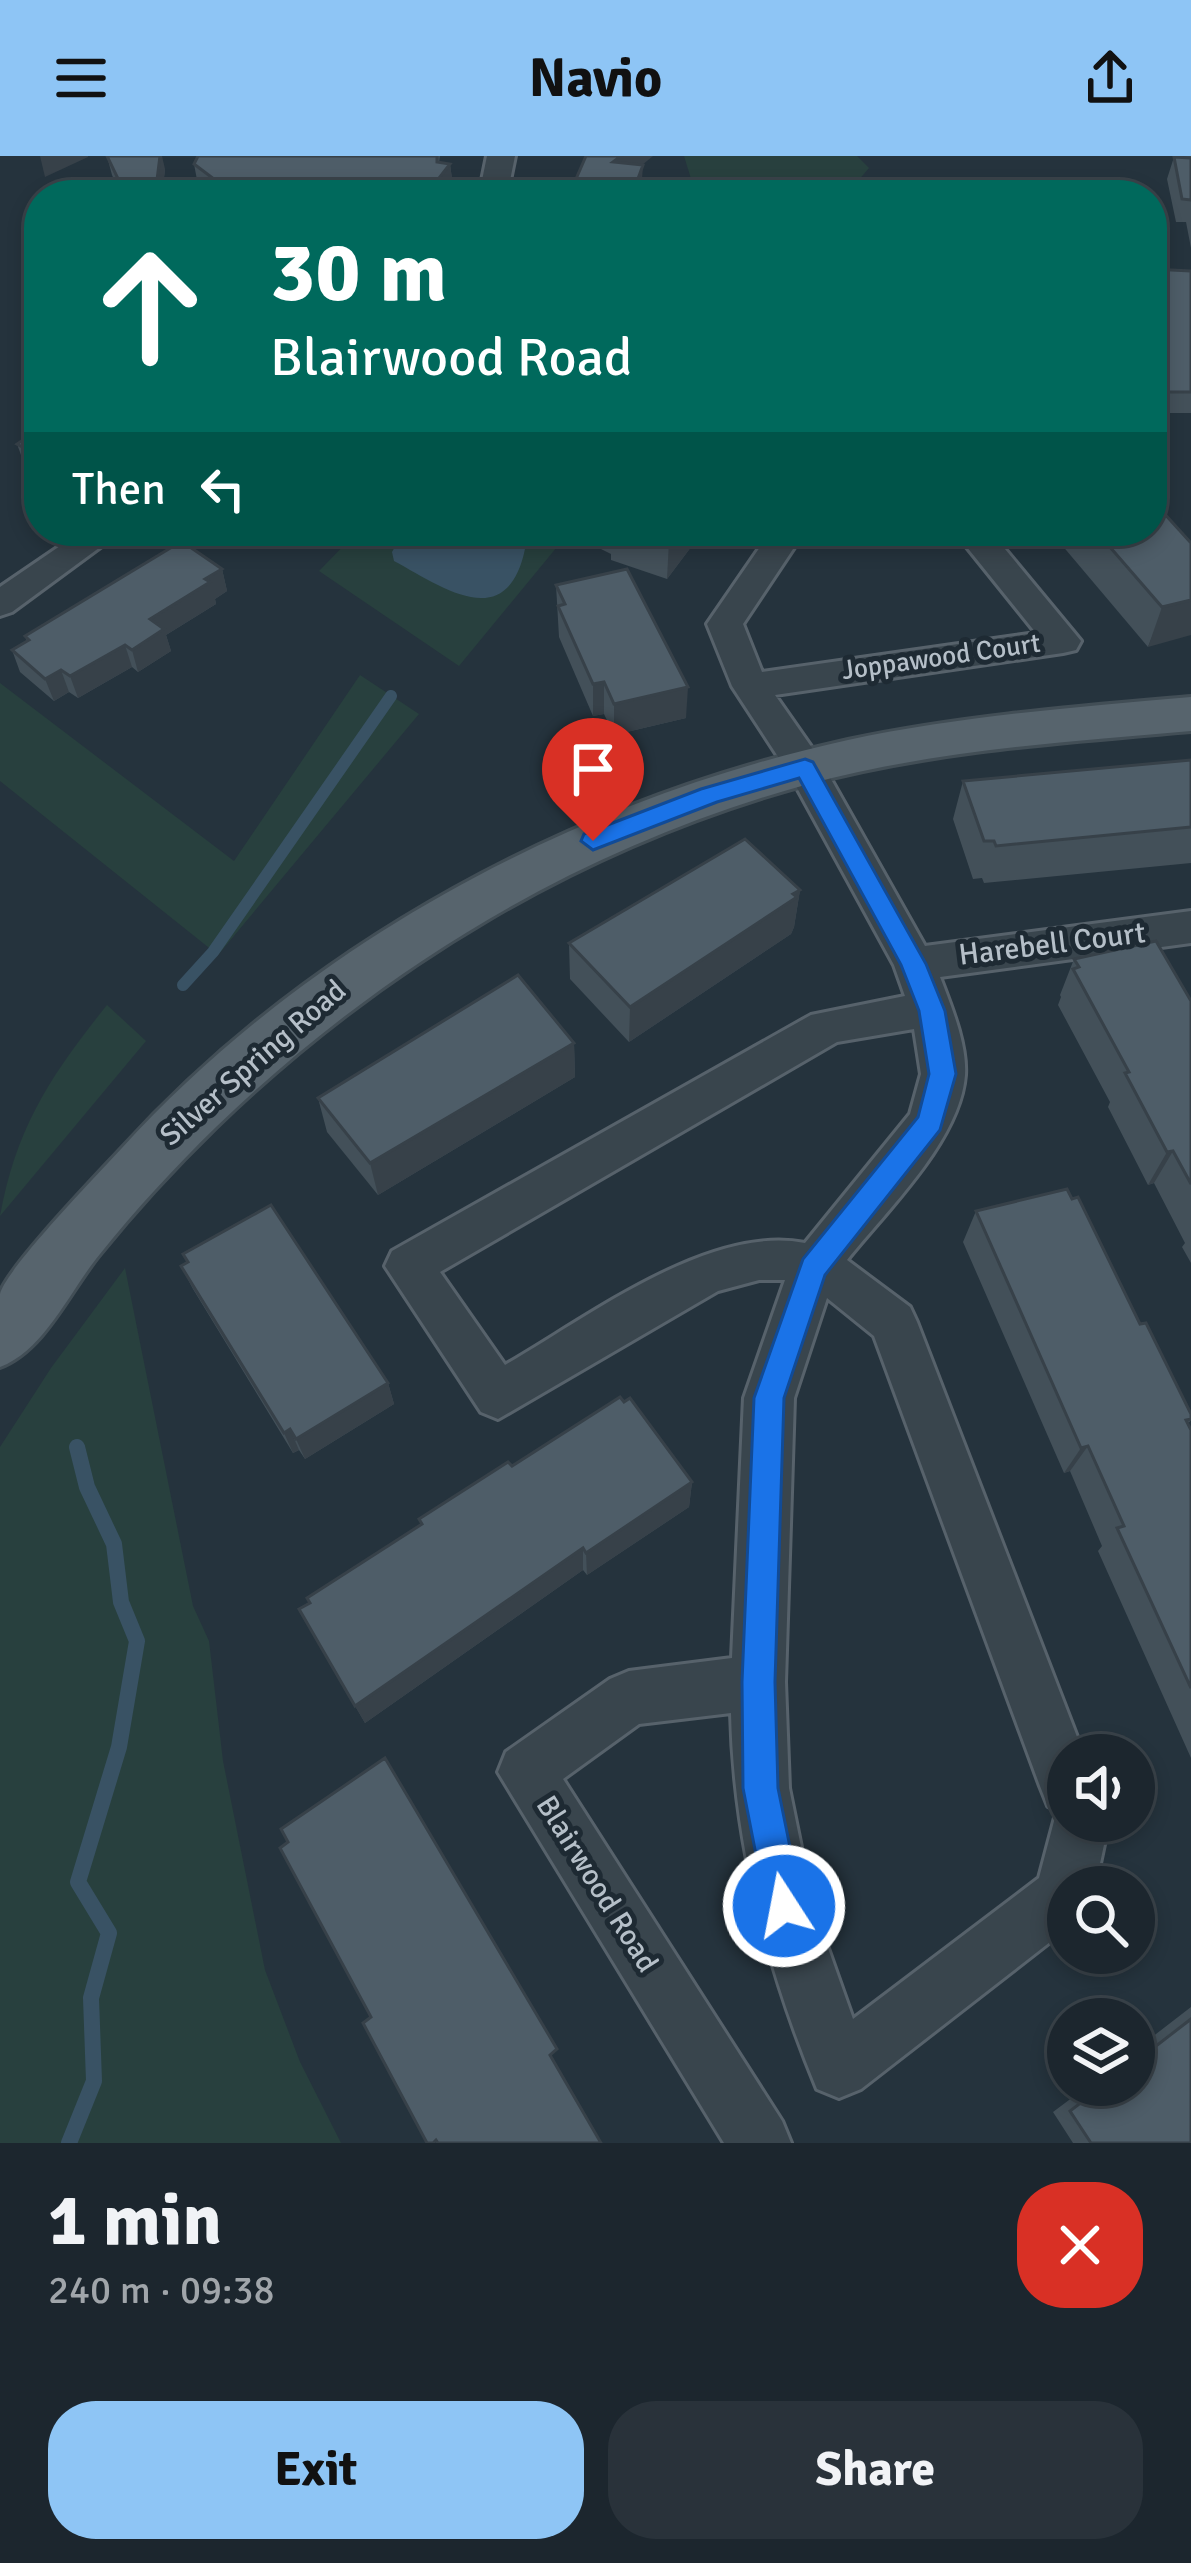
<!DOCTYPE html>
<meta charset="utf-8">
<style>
body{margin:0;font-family:Signika,sans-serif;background:#29323a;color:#f1f3f6;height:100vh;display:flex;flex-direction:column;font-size:45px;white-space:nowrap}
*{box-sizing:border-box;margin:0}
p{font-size:39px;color:#a0a5aa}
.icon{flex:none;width:66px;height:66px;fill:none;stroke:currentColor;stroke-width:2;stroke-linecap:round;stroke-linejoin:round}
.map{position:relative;height:1987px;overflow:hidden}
.panel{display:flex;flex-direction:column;background:#1c262e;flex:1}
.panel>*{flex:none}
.hud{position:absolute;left:24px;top:24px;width:1143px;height:366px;border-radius:48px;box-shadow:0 6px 18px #0003,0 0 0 3px #3a434a;background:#00695c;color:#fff;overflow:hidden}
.controls{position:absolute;left:1047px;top:1578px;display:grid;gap:24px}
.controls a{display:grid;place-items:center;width:108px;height:108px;border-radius:50%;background:#1c262e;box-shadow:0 6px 18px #0003,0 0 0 3px #3a434a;font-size:60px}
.pin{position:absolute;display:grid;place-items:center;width:102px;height:102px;color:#fff;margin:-123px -51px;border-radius:50% 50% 50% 0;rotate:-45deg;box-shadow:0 0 12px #0007}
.pin .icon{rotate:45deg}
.me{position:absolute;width:132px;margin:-66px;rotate:349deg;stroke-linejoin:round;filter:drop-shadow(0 0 9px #0008)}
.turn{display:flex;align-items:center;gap:42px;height:252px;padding:0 48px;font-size:54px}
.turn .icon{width:156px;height:156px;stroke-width:2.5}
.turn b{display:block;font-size:84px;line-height:102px}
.then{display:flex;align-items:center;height:114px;padding:0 48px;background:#0003;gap:24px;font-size:45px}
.round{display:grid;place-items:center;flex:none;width:126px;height:126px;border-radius:48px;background:#29323a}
.overview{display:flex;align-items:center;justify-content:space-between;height:204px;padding:0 48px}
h1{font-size:72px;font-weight:700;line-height:90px}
.cta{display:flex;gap:24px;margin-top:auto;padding:24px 48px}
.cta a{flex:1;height:138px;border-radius:48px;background:#8ec5f5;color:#111;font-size:48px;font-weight:700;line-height:138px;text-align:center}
.cta a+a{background:#29323a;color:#f1f3f6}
header{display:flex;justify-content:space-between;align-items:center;height:156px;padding:0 48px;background:#8ec5f5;color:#111;font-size:54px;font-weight:700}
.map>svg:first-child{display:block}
.green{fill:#28403e}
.water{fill:#395264}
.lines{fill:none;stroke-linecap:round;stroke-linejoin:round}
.stream-far1{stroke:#395264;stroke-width:12}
.stream{stroke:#395264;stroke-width:16}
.minor-casing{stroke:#57626b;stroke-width:6}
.major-casing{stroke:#424e56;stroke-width:6}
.minor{fill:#39454d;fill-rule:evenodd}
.major{fill:#57646d;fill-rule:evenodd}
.wall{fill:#435059}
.shaded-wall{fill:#374149}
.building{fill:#4e5d68;stroke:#374149;stroke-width:3}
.route{fill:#1a73e8;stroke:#114b97;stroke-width:3}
.labels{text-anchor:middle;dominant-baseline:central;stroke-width:10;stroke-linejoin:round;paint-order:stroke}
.far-street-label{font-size:27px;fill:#b5bfc8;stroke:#1e2a33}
.street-label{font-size:30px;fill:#b5bfc8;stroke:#1e2a33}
</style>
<header><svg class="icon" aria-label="menu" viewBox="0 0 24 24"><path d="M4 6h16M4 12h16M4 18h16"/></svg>Navio<svg class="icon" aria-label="share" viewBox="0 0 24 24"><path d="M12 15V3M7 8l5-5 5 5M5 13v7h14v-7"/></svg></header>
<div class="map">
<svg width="1191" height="1987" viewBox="0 0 1191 1987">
<rect width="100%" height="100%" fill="#25333d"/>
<g class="green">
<path d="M684,0H857L869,12L846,39H696Z"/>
<path d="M358,375H524L557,391L459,510L319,415Z"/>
<path d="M360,519L419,558L218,799L0,625V527L234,705Z"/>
<path d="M107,849L146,885L0,1060C16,971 51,919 107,849Z"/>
<path d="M125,1112L193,1450L209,1485L223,1605L265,1814L300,1906L341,1987H0V1291L51,1212Z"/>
</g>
<path class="water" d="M404,375C439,375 502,362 525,393C507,479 442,431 394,405L392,396Z"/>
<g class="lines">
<path class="stream-far1" d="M183,829L213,796L391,540"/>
<path class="stream" d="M69,1987L94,1925L91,1842L109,1777L78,1726L119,1591L137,1485L121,1446L114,1388L87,1331L77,1291"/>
<g class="minor-casing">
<g id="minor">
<path d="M487,0H515L507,39H479Z"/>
<path d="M82,375H122L12,456L0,460V431Z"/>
<path d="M771,375H805L743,468L762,516L1036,477L954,375H990L1081,485L1076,494L1063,497L775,539L819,602L925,790L1191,755V787L940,821C951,850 967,888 965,919C960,984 887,1054 847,1104L910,1151L917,1166L1084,1599H1068V1665H1109L1095,1731H1068V1772L861,1933L839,1942L817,1933C767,1812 734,1687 731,1557L639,1568L563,1623L782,1965L791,1987H724L498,1616L506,1596L610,1523L629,1515L732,1502L744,1242L785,1124H759L718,1135L498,1263L481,1256L385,1110L392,1095L811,859L905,840L894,809L790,619L732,530L707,468ZM914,873L921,918L910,958L805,1087C709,1068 587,1162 505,1209L440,1116L837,886ZM827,1142L874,1180L1040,1630L1048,1650L1057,1654L1039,1722L853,1863L813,1750L789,1632L785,1526L794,1242Z"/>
</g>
</g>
<g class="major-casing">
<path id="major" d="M1191,541V575C1062,586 930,595 805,629C581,691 383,810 216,971C175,1011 136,1053 100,1098C70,1134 45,1194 0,1211C0,1189 0,1160 0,1138C6,1113 99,1017 122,992C311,785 575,644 848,584C961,560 1076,551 1191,541Z"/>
</g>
<use href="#minor" class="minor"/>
<use href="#major" class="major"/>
</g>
<g class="wall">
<path d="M107,0L165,13L162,39H121L112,19Z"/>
<path d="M198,0H440L439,7L450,8L452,23L440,39H217L197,24L194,8Z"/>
<path d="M1186,0H1191V92L1186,66H1176L1167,23L1174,1Z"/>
<path d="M1152,113L1191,115V257H1152Z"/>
<path d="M39,273V318L25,310L17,288Z"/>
<path d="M601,375H612L611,381L612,375H703L667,423L611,404V398L601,393Z"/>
<path d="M1050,375H1152L1191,387L1148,491Z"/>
<path d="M222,413L227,435L215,443L216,448L166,479L171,495L138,516L132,511L78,542L69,536L54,545L20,516L12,494L27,486L25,480Z"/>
<path d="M556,429L686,562L614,579L604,558L593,560L559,481Z"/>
<path d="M1191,604V707L984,727L982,722L973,723L953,663L963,625Z"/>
<path d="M800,734L794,771L791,778L629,886L570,823L569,787Z"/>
<path d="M1074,803L1191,845V1107L1182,1091L1185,1087L1154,1027L1148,1029L1108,951L1110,946L1058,849L1061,841L1060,839Z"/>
<path d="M574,887L575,921L378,1039L327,976L318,942Z"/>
<path d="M976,1055L1140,1168L1191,1258V1264L1188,1268L1191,1274V1602L1098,1395L1102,1390L1070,1315L1064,1317L963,1086Z"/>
<path d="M183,1098L388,1227L394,1248L305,1303L299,1294L293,1297L193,1133L181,1110L187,1107Z"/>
<path d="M512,1310L692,1326L689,1351L587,1419L583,1414L365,1567L299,1453L421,1369L419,1363Z"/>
<path d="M1191,1851V1987H1073L1053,1956L1089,1929H1134V1895Z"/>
</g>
<g class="shaded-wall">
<path d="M40,0H88V1L45,21Z"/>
<path d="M160,0H162L165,13L162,39H157L156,32Z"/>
<path d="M621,0H653L613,33V6Z"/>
<path d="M450,8L452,23L440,39H426Z"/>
<path d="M643,9L641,39H632Z"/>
<path d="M676,375H703L667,423L669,385Z"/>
<path d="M222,413L227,435L215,443L216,448L166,479L171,495L138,516L132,494L150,463Z"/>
<path d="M1191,444V479L1148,491L1162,451Z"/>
<path d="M125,489L132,511L78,542L70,520Z"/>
<path d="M61,514L69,536L54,545L45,523Z"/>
<path d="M604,526V558L593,560V528Z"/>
<path d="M688,531L686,562L614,579V548Z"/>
<path d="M800,734L794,771L791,778L629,886L630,851Z"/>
<path d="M574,887L575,921L378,1039L370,1007Z"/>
<path d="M1173,995L1154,1027L1148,1029L1167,996Z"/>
<path d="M388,1227L394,1248L305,1303L296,1283Z"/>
<path d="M290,1273L299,1294L293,1297L284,1277Z"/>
<path d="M1088,1290L1070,1315L1064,1317L1081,1292Z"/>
<path d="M692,1326L689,1351L587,1419L586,1397Z"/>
<path d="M583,1392V1414L365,1567L355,1550Z"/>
</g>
<g class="building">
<path d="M107,0H160L156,32L123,33Z"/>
<path d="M198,0H437V6L450,8L426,39H235L194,8Z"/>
<path d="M586,0H621L613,6L643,9L632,39H569Z"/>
<path d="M1174,1L1191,2V44L1182,43Z"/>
<path d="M1152,113L1191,115V236H1152Z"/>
<path d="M39,273V300L17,288Z"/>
<path d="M1152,344L1191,387V444L1162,451L1096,375H1152Z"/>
<path d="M640,375H676L669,385Z"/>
<path d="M177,388L187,389L222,413L205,423L210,426L150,463L164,473L132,494L125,489L70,520L61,514L45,523L12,494L29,484L25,480Z"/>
<path d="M627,413L688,531L614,548L604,526L593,528L558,450L565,448L556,429Z"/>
<path d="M1191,604V671L996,690L994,685H984L963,625Z"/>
<path d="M745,683L800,734L793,738L797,741L630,851L569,787Z"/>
<path d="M1156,785L1191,845V1028L1173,995L1167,996L1125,917L1129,916L1073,813L1079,811L1074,803Z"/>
<path d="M518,819L574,887L370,1007L318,942Z"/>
<path d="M1067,1033L1072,1043L1078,1041L1140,1168L1146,1167L1191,1258V1263L1186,1264L1191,1274V1532L1117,1372L1124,1370L1088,1290L1081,1292L976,1055Z"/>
<path d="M271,1049L388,1227L296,1283L290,1273L284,1277L181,1110L188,1106L183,1098Z"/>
<path d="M620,1241L624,1246L630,1242L692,1326L586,1397L583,1392L355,1550L299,1453L310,1447L307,1442L422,1368L419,1363L508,1306L512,1310Z"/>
<path d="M385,1602L557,1893L550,1899L601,1987H438L436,1984L433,1987H427L363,1867L371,1861L280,1692L288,1686L281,1673Z"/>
<path d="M1191,1863V1987H1091L1070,1955L1104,1929H1134V1907Z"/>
</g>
<path class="route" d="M805,603L813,606L926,808L945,855L956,918L940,974L825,1119L784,1242L775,1526L778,1632L802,1750L797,1762L784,1768L772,1762L766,1750L743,1632L742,1526L754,1242L803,1103L918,961L929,918L919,855L901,809L799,622L717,646L593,694L581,685L584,678L701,633Z"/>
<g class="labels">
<g class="far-street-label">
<text transform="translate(941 501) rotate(-8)">Joppawood Court</text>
</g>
<g class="street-label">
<text transform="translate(1052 788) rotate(-7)">Harebell Court</text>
<text transform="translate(253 907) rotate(-41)">Silver Spring Road</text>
<text transform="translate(597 1728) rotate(58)">Blairwood Road</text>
</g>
</g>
</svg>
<div class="controls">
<a><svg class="icon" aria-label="sound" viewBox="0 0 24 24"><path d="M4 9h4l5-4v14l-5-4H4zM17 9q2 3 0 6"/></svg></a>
<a><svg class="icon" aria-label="search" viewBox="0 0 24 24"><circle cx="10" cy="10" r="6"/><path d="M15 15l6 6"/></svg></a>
<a><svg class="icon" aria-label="layers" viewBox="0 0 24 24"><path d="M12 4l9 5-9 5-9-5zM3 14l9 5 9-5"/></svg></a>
</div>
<div class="pin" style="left:593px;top:685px;background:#d93025"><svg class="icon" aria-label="arrive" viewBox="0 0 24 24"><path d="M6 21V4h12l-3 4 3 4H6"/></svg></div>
<svg class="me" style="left:784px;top:1750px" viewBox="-20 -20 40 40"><circle r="17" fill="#1a73e8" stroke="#fff" stroke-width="3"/><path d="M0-11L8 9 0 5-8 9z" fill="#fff"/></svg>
<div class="hud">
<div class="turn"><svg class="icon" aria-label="ahead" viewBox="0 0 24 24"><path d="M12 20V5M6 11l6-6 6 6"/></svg><div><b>30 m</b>Blairwood Road</div></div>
<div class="then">Then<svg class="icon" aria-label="left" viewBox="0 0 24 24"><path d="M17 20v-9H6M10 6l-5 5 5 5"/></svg></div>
</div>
</div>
<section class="panel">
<div class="overview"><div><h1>1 min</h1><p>240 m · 09:38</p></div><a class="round" style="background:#d93025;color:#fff"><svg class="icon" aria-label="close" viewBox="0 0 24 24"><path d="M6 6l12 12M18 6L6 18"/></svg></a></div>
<div class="cta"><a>Exit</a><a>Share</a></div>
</section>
